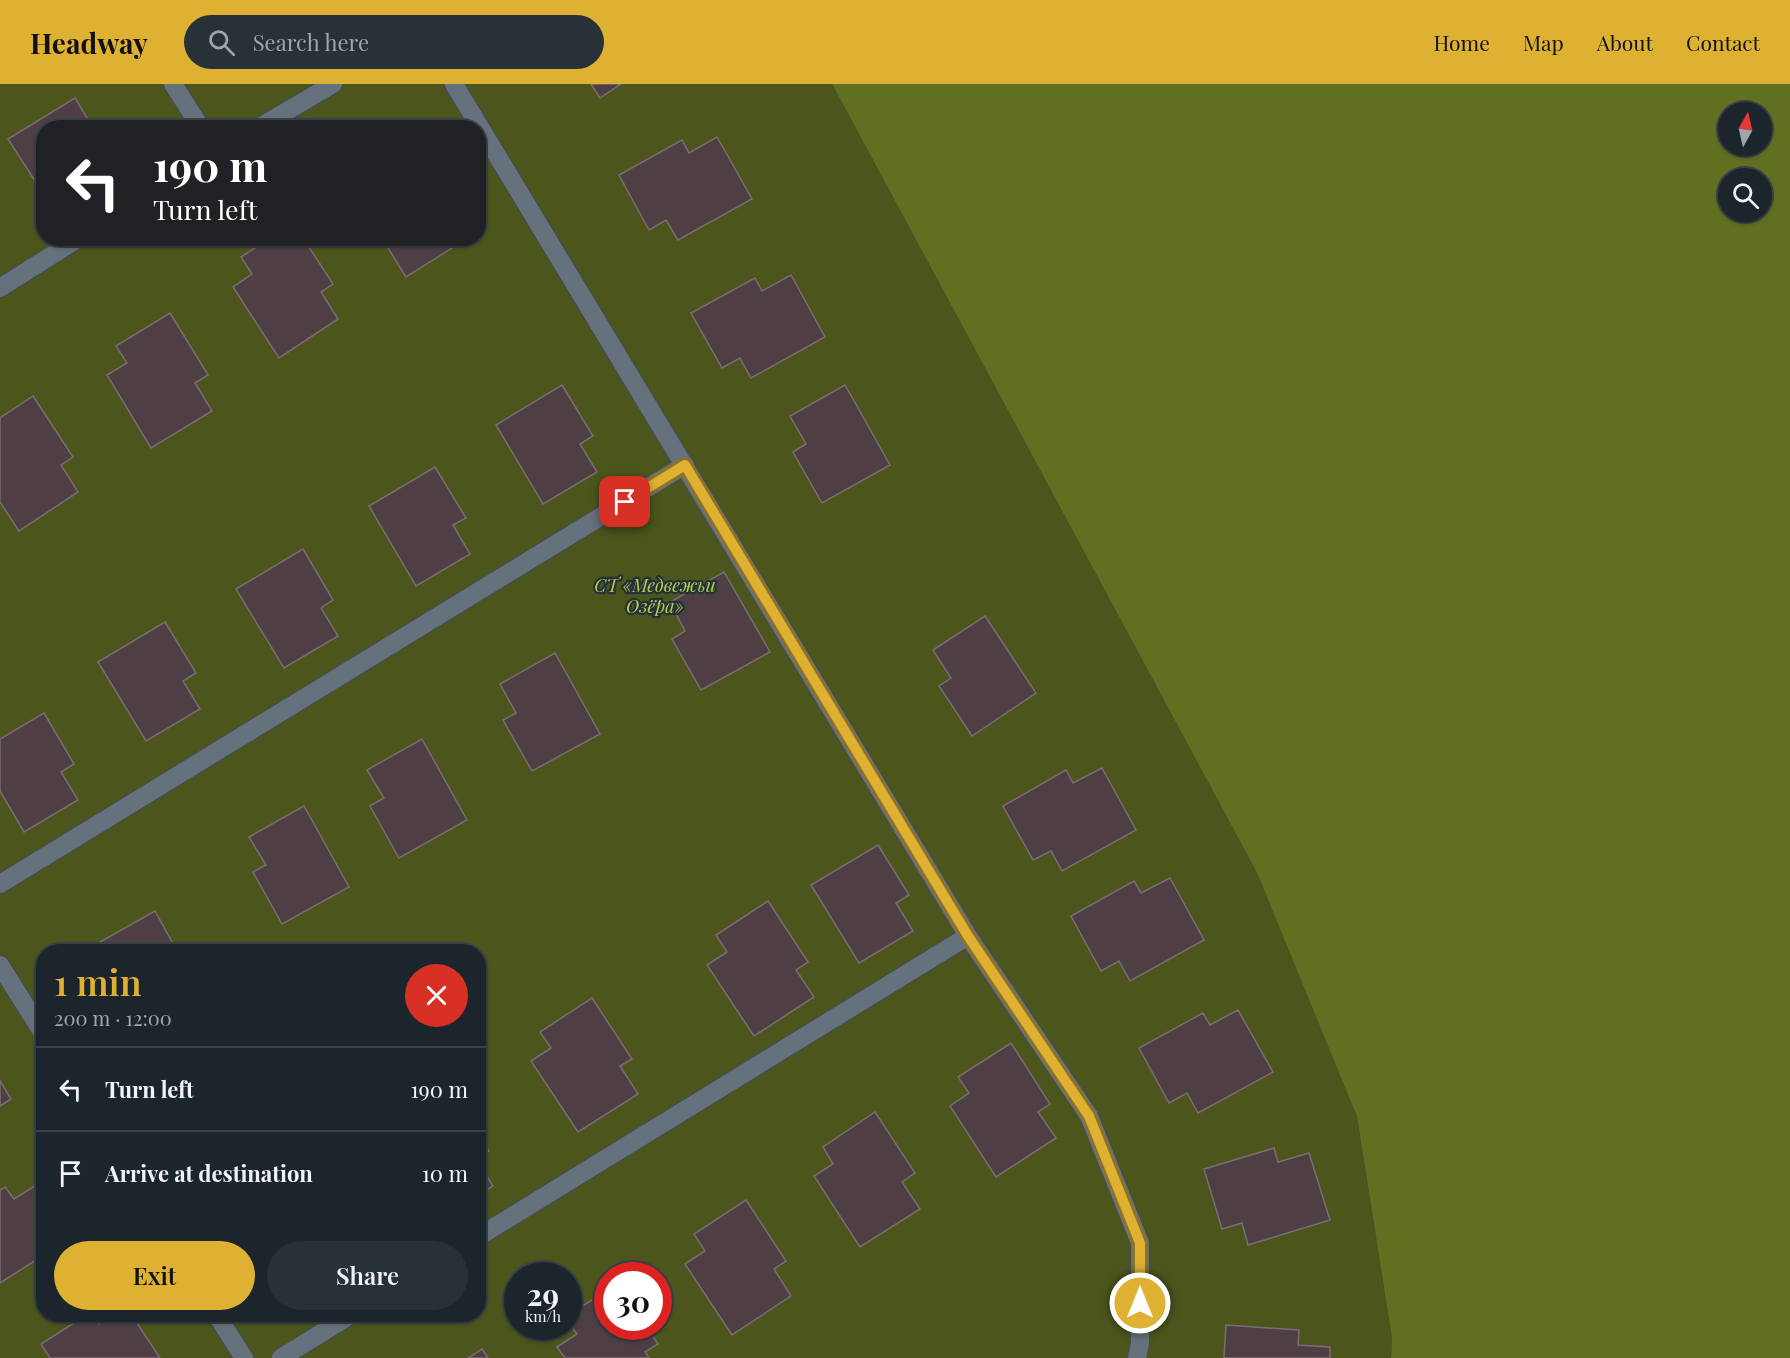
<!DOCTYPE html>
<meta charset="utf-8">
<style>
body{margin:0;font-family:"Playfair Display",serif;background:#293138;color:#f1f3f6;height:100vh;display:flex;flex-direction:column;font-size:22px;white-space:nowrap}
*{box-sizing:border-box;margin:0}
p{font-size:20px;color:#a0a5a9}
.icon{flex:none;width:33px;height:33px;fill:none;stroke:currentColor;stroke-width:2;stroke-linecap:round;stroke-linejoin:round}
.map{position:relative;flex:1;overflow:hidden}
.side{position:absolute;left:36px;top:860px;width:450px;height:378px;display:flex;flex-direction:column;background:#1c252c;border-radius:24px;box-shadow:0 2px 4px #0004,0 0 0 2px #3a4248}
.side>*{flex:none}
.hud{position:absolute;left:36px;top:36px;width:450px;height:126px;border-radius:24px;box-shadow:0 2px 4px #0004,0 0 0 2px #3a4248;background:#202124;color:#fff;overflow:hidden}
.needle{width:39px;rotate:8deg}
.tools{position:absolute;left:1718px;top:18px;display:grid;gap:12px}
.tools a{display:grid;place-items:center;width:54px;height:54px;border-radius:50%;background:#1c252c;box-shadow:0 2px 4px #0004,0 0 0 2px #3a4248;font-size:30px}
.speed{position:absolute;left:504px;top:1178px;display:flex;gap:12px;font-size:30px;font-weight:700;text-align:center}
.speed>*{display:grid;place-content:center;width:78px;height:78px;border-radius:50%;background:#1c252c;box-shadow:0 2px 4px #0004,0 0 0 2px #3a4248;line-height:1}
.speed small{font-size:15px;font-weight:400}
.speed .limit{border:9px solid #d22;background:#fff;color:#111}
.pin{position:absolute;display:grid;place-items:center;width:51px;height:51px;color:#fff;margin:-26px;border-radius:12px;box-shadow:0 3px 9px #0006}
.me{position:absolute;width:66px;margin:-33px;rotate:0deg;stroke-linejoin:round;filter:drop-shadow(0 0 4px #0008)}
.turn{display:flex;align-items:center;gap:21px;height:126px;padding:0 18px;font-size:27px}
.turn .icon{width:78px;height:78px;stroke-width:2.5}
.turn b{display:block;font-size:42px;line-height:51px}
.round{display:grid;place-items:center;flex:none;width:63px;height:63px;border-radius:32px;background:#293138}
.head{display:flex;align-items:center;justify-content:space-between;height:102px;padding:0 18px}
h1{font-size:36px;font-weight:600;line-height:45px;color:#deb133}
.action{display:flex;gap:12px;margin-top:auto;padding:12px 18px}
.action a{flex:1;height:69px;border-radius:36px;background:#deb133;color:#111;font-size:24px;font-weight:600;line-height:69px;text-align:center}
.action a+a{background:#293138;color:#f1f3f6}
ul{padding:0;list-style:none}
li{display:flex;align-items:center;gap:18px;height:84px;padding:0 18px;border-top:2px solid #3a4248}
li div{flex:1}
li b{display:block;font-size:22px}
li em{font-style:normal}
header{display:flex;align-items:center;gap:36px;box-sizing:border-box;height:84px;padding:0 30px;background:#deb133;color:#111}
header strong{font-size:28px}
nav{display:flex;gap:33px;margin-inline-start:auto;font-size:21px}
.search{width:420px;height:54px;background:#293138;display:flex;align-items:center;gap:15px;box-sizing:border-box;padding:0 21px;border-radius:33px;color:#a0a5a9;font-size:22px}
.map>svg:first-child{display:block}
.green{fill:#4b551c;fill-rule:evenodd}
.forest{fill:#616f20;fill-rule:evenodd}
.building{fill:#4e3f45;stroke:#7c6c72;stroke-width:1.5}
.lines{fill:none;stroke-linecap:round;stroke-linejoin:round}
.street-casing{stroke:#444d55;stroke-width:20}
.street{stroke:#65717c;stroke-width:18}
.route-casing{stroke:#907321;stroke-width:15}
.route{stroke:#deb133;stroke-width:10}
.labels{text-anchor:middle;dominant-baseline:central;stroke-width:4.5;stroke-linejoin:round;paint-order:stroke}
.park-label{font-size:18px;font-style:italic;fill:#b5ce48;stroke:#26313a}
</style>
<header>
<strong>Headway</strong>
<div class="search"><svg class="icon" aria-label="search" viewBox="0 0 24 24"><circle cx="10" cy="10" r="6"/><path d="M15 15l6 6"/></svg>Search here</div>
<nav><a>Home</a><a>Map</a><a>About</a><a>Contact</a></nav>
</header>
<div class="map">
<svg width="1790" height="1274" viewBox="0 0 1790 1274">
<rect width="100%" height="100%" fill="#26313a"/>
<path class="green" d="M0,0H832L1257,789L1357,1033L1392,1255L1391,1274H0ZM44,44H478V154H44ZM44,867H478V1230H44ZM518,1191H568V1242H518ZM608,1191H658V1242H608Z"/>
<path class="forest" d="M832,0H1790V1274H1391L1392,1255L1357,1033L1257,789ZM1728,28H1761V62H1728ZM1728,94H1761V128H1728Z"/>
<g class="building">
<path d="M591,0H621L600,14Z"/>
<path d="M75,14L93,44H44V111L8,55Z"/>
<path d="M717,53L752,115L678,156L666,136L649,146L619,91L682,56L689,69Z"/>
<path d="M270,154H303L333,200L321,208L338,235L279,274L233,203L252,190L241,173Z"/>
<path d="M382,154H468L406,193Z"/>
<path d="M791,191L825,253L751,294L740,274L722,284L691,229L755,194L762,207Z"/>
<path d="M170,229L208,291L195,299L212,327L151,364L107,291L127,279L116,262Z"/>
<path d="M562,301L593,352L580,360L597,388L543,420L496,341Z"/>
<path d="M845,301L890,381L822,419L793,368L806,360L790,332Z"/>
<path d="M33,312L73,373L61,381L78,408L19,447L0,418V334Z"/>
<path d="M435,383L466,434L453,441L470,470L416,502L369,422Z"/>
<path d="M303,465L333,516L321,524L338,552L284,584L236,505Z"/>
<path d="M724,488L770,568L701,606L672,555L685,547L670,518Z"/>
<path d="M985,532L1036,609L972,652L939,602L951,594L933,566Z"/>
<path d="M165,538L196,589L183,597L200,625L146,657L98,578Z"/>
<path d="M555,569L600,650L532,687L503,636L516,629L500,600Z"/>
<path d="M44,629L74,680L61,688L78,716L24,748L0,707V655Z"/>
<path d="M422,655L467,736L399,774L370,722L384,714L367,686Z"/>
<path d="M1102,684L1136,746L1062,787L1051,767L1033,776L1003,722L1066,686L1073,699Z"/>
<path d="M304,722L349,803L282,840L253,788L266,781L249,753Z"/>
<path d="M878,761L909,811L896,819L913,847L859,879L811,801Z"/>
<path d="M1170,794L1204,856L1130,897L1119,877L1101,887L1071,832L1134,797L1141,809Z"/>
<path d="M768,817L808,878L796,886L814,913L754,952L707,881L727,868L716,851Z"/>
<path d="M155,827L177,867H105L100,858Z"/>
<path d="M592,914L632,975L620,982L638,1010L578,1048L531,977L551,964L540,948Z"/>
<path d="M1238,926L1273,988L1198,1029L1187,1009L1169,1019L1139,964L1203,929L1210,941Z"/>
<path d="M1011,959L1050,1020L1038,1028L1056,1054L996,1093L950,1022L969,1009L958,993Z"/>
<path d="M0,997L11,1015L0,1022Z"/>
<path d="M875,1028L915,1089L902,1098L920,1125L860,1163L814,1092L833,1080L823,1063Z"/>
<path d="M478,1049L489,1067L478,1073Z"/>
<path d="M1274,1064L1278,1078L1309,1069L1330,1136L1248,1161L1242,1139L1222,1145L1204,1085Z"/>
<path d="M478,1078L493,1102L478,1111Z"/>
<path d="M41,1098L44,1101V1171L0,1199V1106L5,1103L14,1115Z"/>
<path d="M746,1116L786,1177L774,1185L791,1212L732,1251L685,1180L705,1167L694,1150Z"/>
<path d="M608,1206V1242H646L658,1260L645,1268L649,1274H565L557,1263L577,1250L568,1238V1231Z"/>
<path d="M88,1230H92L99,1240L116,1230H131L160,1274H50L41,1260Z"/>
<path d="M1226,1241L1299,1246L1298,1261L1330,1263V1274H1224Z"/>
<path d="M482,1265L488,1274H468Z"/>
</g>
<g class="lines">
<g class="street-casing">
<g id="street">
<path d="M173,0L201,44"/>
<path d="M454,0L968,852L1089,1032L1140,1159V1259L1137,1274"/>
<path d="M258,44L333,0"/>
<path d="M0,204L79,154"/>
<path d="M0,800L685,381"/>
<path d="M0,881L44,951"/>
<path d="M478,1153L968,852"/>
<path d="M216,1230L244,1274"/>
<path d="M281,1274L352,1230"/>
</g>
</g>
<use href="#street" class="street"/>
</g>
<g class="lines">
<g class="route-casing">
<path id="route" d="M625,418L685,381L968,852L1089,1032L1140,1159V1219"/>
</g>
<use href="#route" class="route"/>
</g>
<g class="labels">
<g class="park-label">
<text x="655" y="501">СТ «Медвежьи<tspan x="655" dy="21">Озёра»</tspan></text>
</g>
</g>
</svg>
<div class="tools">
<a><svg class="needle" viewBox="-14 -14 28 28"><path d="M0-13l5 13h-10z" fill="#e53935"/><path d="M0 13l5-13h-10z" fill="#a0a5a9"/></svg></a>
<a><svg class="icon" aria-label="search" viewBox="0 0 24 24"><circle cx="10" cy="10" r="6"/><path d="M15 15l6 6"/></svg></a>
</div>
<div class="speed"><div>29<small>km/h</small></div><div class="limit">30</div></div>
<div class="pin" style="left:625px;top:418px;background:#d93025"><svg class="icon" aria-label="arrive" viewBox="0 0 24 24"><path d="M6 21V4h12l-3 4 3 4H6"/></svg></div>
<svg class="me" style="left:1140px;top:1219px" viewBox="-20 -20 40 40"><circle r="17" fill="#deb133" stroke="#fff" stroke-width="3"/><path d="M0-11L8 9 0 5-8 9z" fill="#fff"/></svg>
<div class="hud">
<div class="turn"><svg class="icon" aria-label="left" viewBox="0 0 24 24"><path d="M17 20v-9H6M10 6l-5 5 5 5"/></svg><div><b>190 m</b>Turn left</div></div>
</div>
<section class="side">
<div class="head"><div><h1>1 min</h1><p>200 m · 12:00</p></div><a class="round" style="background:#d93025;color:#fff"><svg class="icon" aria-label="close" viewBox="0 0 24 24"><path d="M6 6l12 12M18 6L6 18"/></svg></a></div>
<ul>
<li><svg class="icon" aria-label="left" viewBox="0 0 24 24"><path d="M17 20v-9H6M10 6l-5 5 5 5"/></svg><div><b>Turn left</b></div><em>190 m</em></li>
<li><svg class="icon" aria-label="arrive" viewBox="0 0 24 24"><path d="M6 21V4h12l-3 4 3 4H6"/></svg><div><b>Arrive at destination</b></div><em>10 m</em></li>
</ul>
<div class="action"><a>Exit</a><a>Share</a></div>
</section>
</div>
